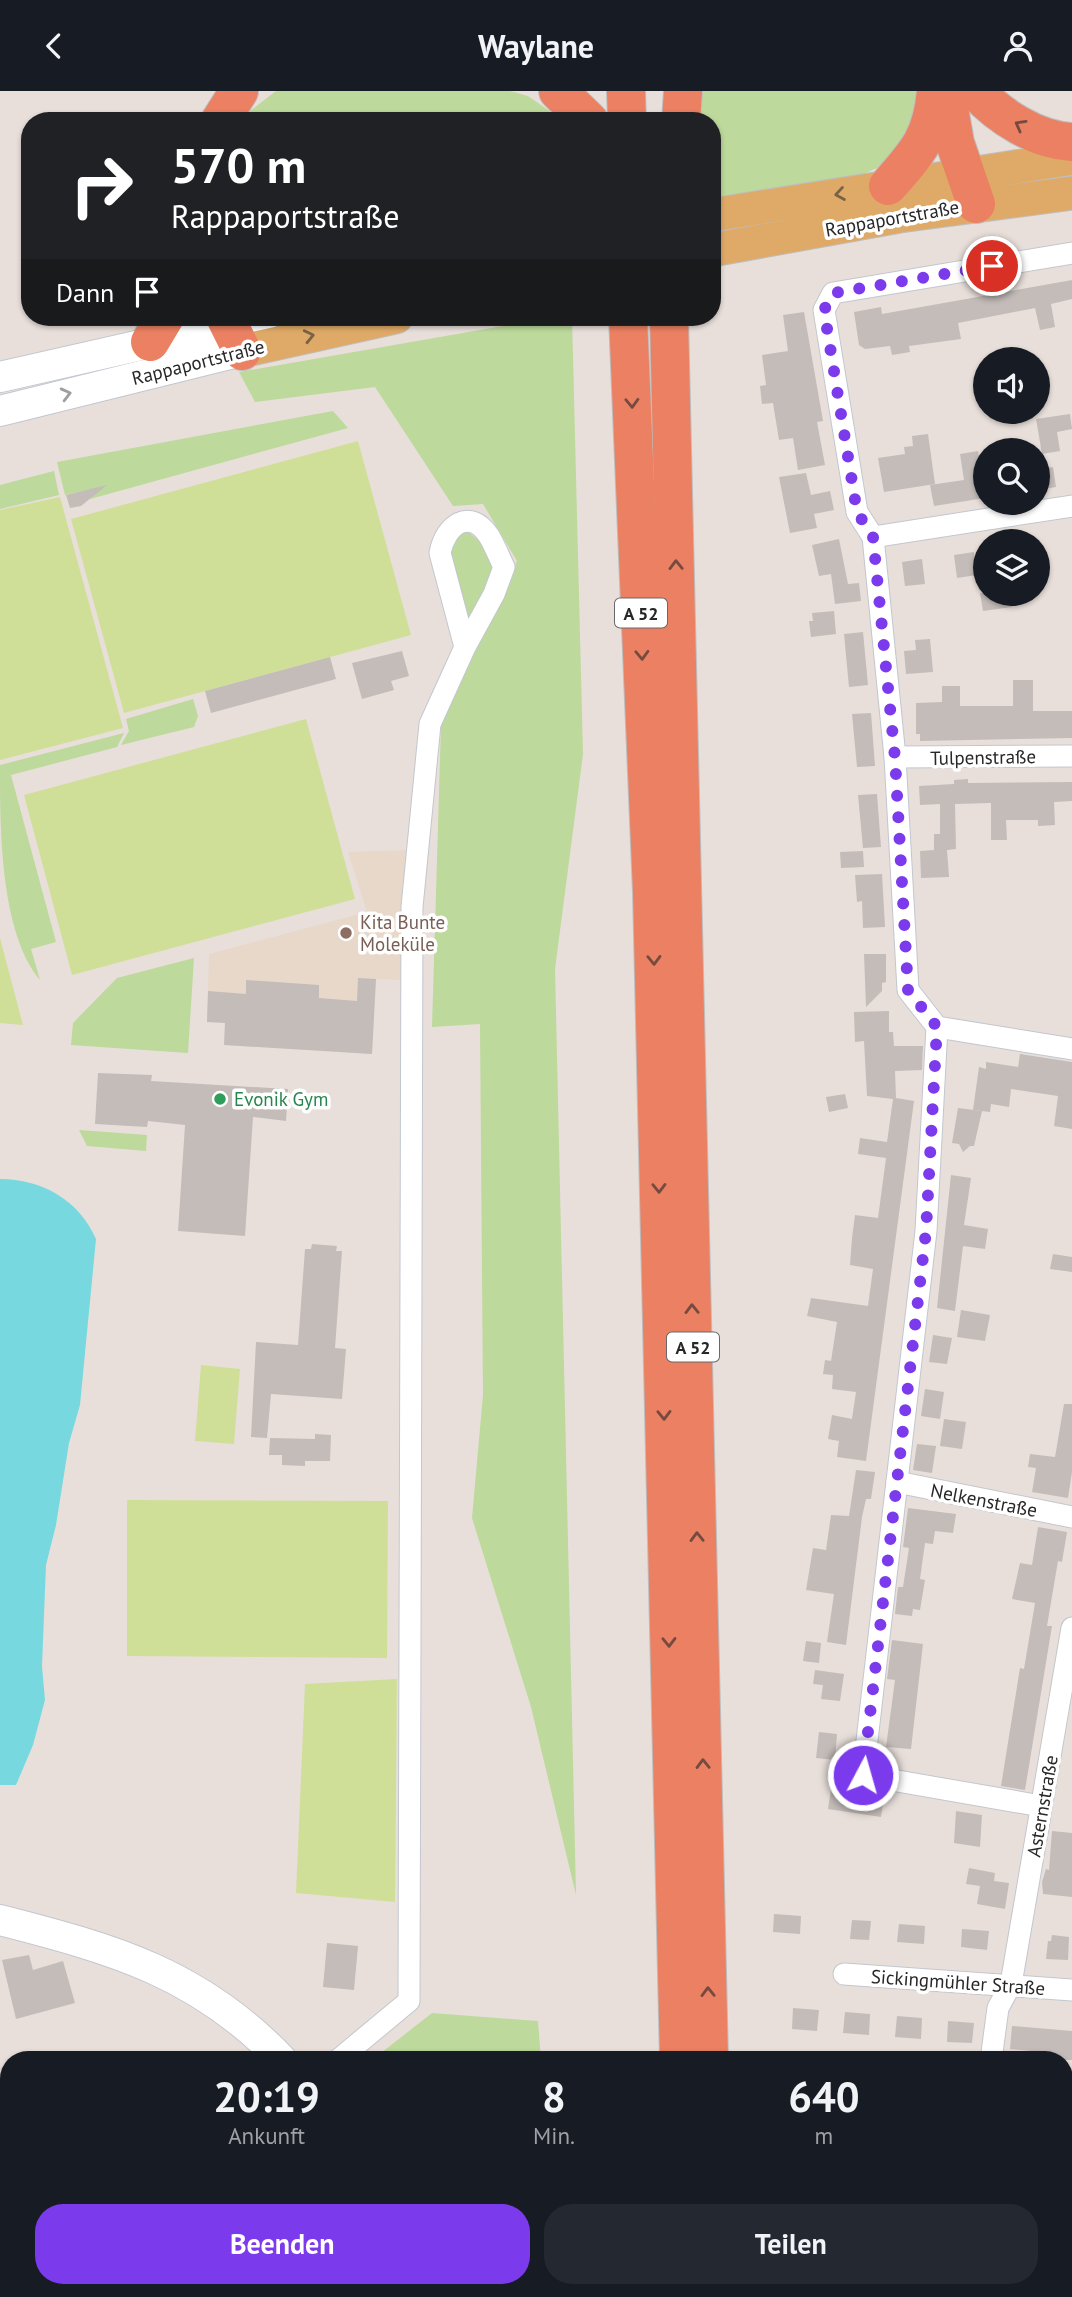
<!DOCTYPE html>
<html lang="de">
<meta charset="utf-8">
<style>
body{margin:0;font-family:"PT Sans",sans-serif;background:#242831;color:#f1f3f6;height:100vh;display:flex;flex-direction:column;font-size:26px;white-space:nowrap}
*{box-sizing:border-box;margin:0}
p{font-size:23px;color:#9ea1a6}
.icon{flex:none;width:38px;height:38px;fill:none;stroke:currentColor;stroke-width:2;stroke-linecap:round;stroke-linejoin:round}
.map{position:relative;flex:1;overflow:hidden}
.sheet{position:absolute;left:0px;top:1960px;width:1073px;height:247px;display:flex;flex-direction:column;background:#171b24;border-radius:28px 28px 0 0;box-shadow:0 2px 5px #0004}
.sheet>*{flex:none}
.banner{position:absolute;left:21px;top:21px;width:700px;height:214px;border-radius:28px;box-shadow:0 2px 5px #0004;background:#202124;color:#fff;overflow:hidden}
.buttons{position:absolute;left:973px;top:256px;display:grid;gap:14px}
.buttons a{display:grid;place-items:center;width:77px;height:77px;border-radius:50%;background:#171b24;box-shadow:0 2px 5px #0004;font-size:35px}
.pin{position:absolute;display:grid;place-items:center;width:60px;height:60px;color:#fff;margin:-30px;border:4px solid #fff;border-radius:50%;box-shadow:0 2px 7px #0007}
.me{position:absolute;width:77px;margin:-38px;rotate:6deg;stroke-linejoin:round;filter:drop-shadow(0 0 5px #0008)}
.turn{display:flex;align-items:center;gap:24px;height:147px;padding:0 35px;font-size:32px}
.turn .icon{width:91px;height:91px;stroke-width:2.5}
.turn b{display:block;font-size:49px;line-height:60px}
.then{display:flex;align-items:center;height:66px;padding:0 35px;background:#0003;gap:14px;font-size:26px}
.eta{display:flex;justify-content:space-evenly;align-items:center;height:119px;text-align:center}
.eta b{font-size:42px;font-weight:700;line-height:49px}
.primary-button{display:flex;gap:14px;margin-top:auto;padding:14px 35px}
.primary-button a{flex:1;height:80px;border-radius:28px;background:#7c3aed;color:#fff;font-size:28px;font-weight:700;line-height:80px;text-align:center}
.primary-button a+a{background:#242831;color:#f1f3f6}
header{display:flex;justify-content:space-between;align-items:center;height:91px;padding:0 35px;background:#171b24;font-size:32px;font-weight:700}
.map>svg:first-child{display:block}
.industrial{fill:#dadae1}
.education{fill:#e8d8ca}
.green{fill:#bdd99b}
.pitch{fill:#d0df98}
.water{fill:#77d9df}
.building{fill:#c3bcb9}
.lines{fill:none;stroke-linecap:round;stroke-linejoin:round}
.street-casing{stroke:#c2c7cf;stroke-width:23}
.secondary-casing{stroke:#c2c7cf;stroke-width:32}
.primary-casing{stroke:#bebebe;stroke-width:35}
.highway-casing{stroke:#bebebe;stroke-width:40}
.street{stroke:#fff;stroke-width:21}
.secondary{stroke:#fff;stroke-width:30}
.primary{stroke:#dfaa67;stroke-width:33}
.highway{stroke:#eb8062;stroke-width:38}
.oneway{stroke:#754b3f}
.oneway2{stroke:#7a6244}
.oneway3{stroke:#9e9e9e}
.route{stroke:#7c3aed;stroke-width:12;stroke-dasharray:0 21.6}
.education-dot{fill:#8d6e63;stroke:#fff;stroke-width:2.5}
.leisure-dot{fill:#2e9e5b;stroke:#fff;stroke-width:2.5}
.labels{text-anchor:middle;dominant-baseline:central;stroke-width:7;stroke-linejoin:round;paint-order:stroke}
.shield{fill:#fff;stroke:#686868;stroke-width:2}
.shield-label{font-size:18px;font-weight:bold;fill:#272727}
.street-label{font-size:19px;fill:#272727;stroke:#fff}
.education-label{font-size:19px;fill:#785e54;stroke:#fff;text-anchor:start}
.leisure-label{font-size:19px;fill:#27864d;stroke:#fff;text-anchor:start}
</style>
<header><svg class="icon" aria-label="back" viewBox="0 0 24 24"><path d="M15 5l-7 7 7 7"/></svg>Waylane<svg class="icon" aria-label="person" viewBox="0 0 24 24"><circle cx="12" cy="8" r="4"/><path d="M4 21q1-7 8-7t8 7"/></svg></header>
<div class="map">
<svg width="1072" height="2206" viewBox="0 0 1072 2206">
<rect width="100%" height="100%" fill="#e8dfda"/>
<path class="industrial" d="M0,2138L9,2151V2198H40L45,2206H0Z"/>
<path class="education" d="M409,759L402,889L376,888L372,963L224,954L225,932L207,931L209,863L367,821L348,761Z"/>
<g class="green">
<path d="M276,0H510L528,5L564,30H244L250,20Z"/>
<path d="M701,0H924C922,19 910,55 894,67C857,96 760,103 712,112V30H701Z"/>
<path d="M554,226H572L583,663L555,878L576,1804L531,1616L472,1427L483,1304L480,933L432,936L441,635L517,470L483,413L453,415L375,296L255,311L239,281Z"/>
<path d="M333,320L348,337L90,408L87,399L65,404L57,371Z"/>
<path d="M54,380L59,404L0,418V394Z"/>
<path d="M467,440L483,453L495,481L467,537L448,465L457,444Z"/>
<path d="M193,608L198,625L194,636L121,654L129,640L126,628Z"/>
<path d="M124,642L117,656L11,684L56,851L31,858L40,889C0,841 0,737 0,674Z"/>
<path d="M194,867L188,962L71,954L73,932L117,887Z"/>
<path d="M79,1039L147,1044L146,1060L87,1055Z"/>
<path d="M432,1922L538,1930L541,1969H372Z"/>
<path d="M425,2198H561V2206H428Z"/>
</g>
<g class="pitch">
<path d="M358,350L411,544L124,622L71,428Z"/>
<path d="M60,406L123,637L0,669V419Z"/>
<path d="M306,628L355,808L72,884L24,704Z"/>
<path d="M0,847L23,934L0,932Z"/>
<path d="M201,1274L240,1278L234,1353L195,1350Z"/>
<path d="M127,1409L388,1410L387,1567L127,1565Z"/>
<path d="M397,1588L395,1811L296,1802L305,1593Z"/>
</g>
<path class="water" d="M0,1088C42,1088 79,1109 96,1148L80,1314L69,1352L56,1434L46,1474L42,1575L45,1609L33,1654L16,1694H0Z"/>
<g class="building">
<path d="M1072,189V208L1051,213L1055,236L1040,239L1035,217L958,232L961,248L909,255L910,261L892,264L890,255L865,258L859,254L854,221L881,216L882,223Z"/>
<path d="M804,221L823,330L817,331L825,374L798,379L793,347L779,349L773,312L762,313L760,295L766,294L762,264L788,260L783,224Z"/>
<path d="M1070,323L1072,338L1057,341L1060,360L1042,363L1036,328Z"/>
<path d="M928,343L935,393L884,401L878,367L905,363L904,356L913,355L912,345Z"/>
<path d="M978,360L985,407L934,415L930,394L964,389L960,363Z"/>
<path d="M1053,376L1056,396L1038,399V378Z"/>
<path d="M806,382L811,404L830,400L834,419L814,423L817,437L790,442L779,386Z"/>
<path d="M107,394L81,415L70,417L66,404Z"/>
<path d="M839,448L848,493L859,492L861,510L835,513L831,483L819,485L812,454Z"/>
<path d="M974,461L977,484L957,487L954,464Z"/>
<path d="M922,468L925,493L905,495L902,471Z"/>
<path d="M980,502H1011L1012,516L983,520Z"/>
<path d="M834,520L836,543L811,546L809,530H813L812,522Z"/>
<path d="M863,541L868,594L849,596L844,543Z"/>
<path d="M930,548L933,581L906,583L904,560L916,559L915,549Z"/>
<path d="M402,560L409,585L391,590L394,599L362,608L352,572Z"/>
<path d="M330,566L336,588L211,622L205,600Z"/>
<path d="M1013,589H1033V620H1072V647L920,650V643H916V612L942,611V595H960V615H1013Z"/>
<path d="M871,622L875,675L857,676L852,623Z"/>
<path d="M968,688V692L1072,691V710L1054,711L1055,734L1038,735V729H1006L1007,749H991V712L955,713L956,758L947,759L949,786L921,787L920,760L934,759V743H940V713L920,714L919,695L954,693V689Z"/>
<path d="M877,703L881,756L863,757L858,704Z"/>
<path d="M863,760L864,776L841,777L840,761Z"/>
<path d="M882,783L885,836L863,837L862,810L857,811L855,784Z"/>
<path d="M864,863H886V891L882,892V900L866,916Z"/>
<path d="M358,887L376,888L372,963L224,954L225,932L207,931L208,900L246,903V889L319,894V907L357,910Z"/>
<path d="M889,920V941H893L894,955H923L922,979L895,980L896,1007L914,1010L866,1370L837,1366L839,1350L828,1348L832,1324L852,1328L856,1301L832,1298L833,1284L823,1283L825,1269L831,1270L837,1231L807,1225L811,1207L868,1215L873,1178L850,1174L852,1147L855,1124L878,1127L886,1067L858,1063L860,1047L887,1051L893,1008L867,1005L864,950L855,951L854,921Z"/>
<path d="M1020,963L1072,971V1038L1054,1035L1058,1005L1011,998L1009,1016L991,1013L990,1021L973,1019L979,976L986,978V971L1018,976Z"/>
<path d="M98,982L152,984L151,990L288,998L286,1030L253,1026L245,1145L178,1140L185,1034L148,1030L147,1036L95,1033Z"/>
<path d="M845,1003L848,1017L829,1021L826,1006Z"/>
<path d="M958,1017L982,1020L974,1055H970L963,1061L959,1053L952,1052Z"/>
<path d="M951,1084L971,1087L964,1134L988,1138L985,1158L963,1155L955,1220L937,1217Z"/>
<path d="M312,1153L337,1155L336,1160H342L335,1257L346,1258L342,1308L271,1303L267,1347L251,1346L256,1251L298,1254L305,1158H311Z"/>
<path d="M1053,1163L1072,1166V1181L1050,1178Z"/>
<path d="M961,1219L990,1224L985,1250L957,1246Z"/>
<path d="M933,1244L952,1247L947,1273L929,1271Z"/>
<path d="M925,1298L944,1301L940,1328L921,1325Z"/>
<path d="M1064,1313H1072V1381L1068,1407L1032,1401L1036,1377L1028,1376L1030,1363L1055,1366Z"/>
<path d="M944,1328L966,1331L962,1358L940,1355Z"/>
<path d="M315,1343L331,1344L330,1370H305V1375L282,1374V1364H269L270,1347L315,1348Z"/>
<path d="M917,1353L936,1355L932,1382L913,1379Z"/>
<path d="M856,1379L875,1381L871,1408H866L862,1426L846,1554L827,1551L834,1503L806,1499L813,1457L826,1459L831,1424L849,1425Z"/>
<path d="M908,1417L956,1423L953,1442L935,1440L933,1453L925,1452L920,1488L925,1489L920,1519L913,1518L912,1525L895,1523L898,1496H903L909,1457L903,1456Z"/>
<path d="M1038,1436L1067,1441L1062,1471L1058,1470L1047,1535H1052L1025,1699L1001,1695L1020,1577L1024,1578L1035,1512L1012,1508L1020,1472L1032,1474Z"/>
<path d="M892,1549L923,1553L911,1658L886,1656L895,1589L887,1588Z"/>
<path d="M806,1550L821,1552L819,1572L803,1570Z"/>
<path d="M815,1579L844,1583L840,1610L821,1608L823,1594L813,1593Z"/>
<path d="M819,1641L837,1643L835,1669L816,1667Z"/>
<path d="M831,1699L884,1707L881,1726L828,1718Z"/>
<path d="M956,1720L982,1724L980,1756L954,1752Z"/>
<path d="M1052,1740L1072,1742V1806L1043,1803L1042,1791L1046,1778L1049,1779Z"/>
<path d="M969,1777L995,1782L994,1790L1009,1792L1005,1818L977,1813L980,1795L966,1793Z"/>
<path d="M774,1823L801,1825L800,1843L773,1841Z"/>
<path d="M852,1829L871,1830L869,1849L850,1848Z"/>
<path d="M899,1833L925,1835L924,1853L897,1851Z"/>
<path d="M962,1838L989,1840L987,1859L961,1856Z"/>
<path d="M1052,1844L1069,1846L1068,1869L1046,1868L1048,1850H1051Z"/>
<path d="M327,1852L358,1855L354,1899L323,1896Z"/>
<path d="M29,1864L33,1879L63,1870L75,1912L16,1928L2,1869Z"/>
<path d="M793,1917L819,1919L817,1940L792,1938Z"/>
<path d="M845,1921L870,1923L869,1944L843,1942Z"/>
<path d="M897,1925L922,1927L921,1948L895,1946Z"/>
<path d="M948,1930L974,1932L972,1952L947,1951Z"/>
<path d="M1012,1935L1072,1940V1969H1040L1041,1961L1010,1958Z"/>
</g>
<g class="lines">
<g class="street-casing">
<g id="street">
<path d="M873,446L1072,415"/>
<path d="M895,666L1072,665"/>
<path d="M937,936L1072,958"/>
<path d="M897,1391L1072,1426"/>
<path d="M1041,1715L863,1684L926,1140L937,936L908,899L895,666L873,446L857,421L824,219L833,202L1072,162"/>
<path d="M844,1883L1072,1899"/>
<path d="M338,1969L409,1910L412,816L430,633L465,556L494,503L504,476C499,466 495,455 489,445C470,416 445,434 440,462L465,556"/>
<path d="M991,1969L998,1917L1011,1893L1072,1537"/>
<path d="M1064,2092L1072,2093"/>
</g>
</g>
<g class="secondary-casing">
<g id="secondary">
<path d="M0,286L264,226"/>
<path d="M0,320L242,260"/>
<path d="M0,1829C113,1858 199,1882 282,1969"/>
<path d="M397,2198L400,2206"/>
</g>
</g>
<g class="primary-casing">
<g id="primary">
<path d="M712,124L1072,67"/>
<path d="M712,159L900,125L1072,102"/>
<path d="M242,260L396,226"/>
</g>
</g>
<g class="highway-casing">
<g id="highway">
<path d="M558,0L589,30"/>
<path d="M626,0L627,30"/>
<path d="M946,0L955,52L976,113"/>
<path d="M976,0C1000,26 1036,49 1072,51"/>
<path d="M220,30L239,0"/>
<path d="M681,30L683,0"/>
<path d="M888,95C918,61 932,46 936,0"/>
<path d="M225,226L242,260"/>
<path d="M628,226L652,801L679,1969"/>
<path d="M669,226L709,1969"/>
<path d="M150,251L165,226"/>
<path d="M684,2198V2206"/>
<path d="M714,2198L715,2206"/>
</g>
</g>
<use href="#street" class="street"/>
<use href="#secondary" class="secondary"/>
<use href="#primary" class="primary"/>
<use href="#highway" class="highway"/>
</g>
<defs><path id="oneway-chevron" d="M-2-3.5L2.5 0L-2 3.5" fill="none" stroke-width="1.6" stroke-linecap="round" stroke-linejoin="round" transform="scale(1.75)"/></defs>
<g class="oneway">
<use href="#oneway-chevron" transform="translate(1020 34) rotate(-151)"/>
<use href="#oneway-chevron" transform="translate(632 312) rotate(88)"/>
<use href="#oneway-chevron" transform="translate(676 474) rotate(-91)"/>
<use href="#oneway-chevron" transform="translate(642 564) rotate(88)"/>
<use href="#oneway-chevron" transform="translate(654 869) rotate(89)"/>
<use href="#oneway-chevron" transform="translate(659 1097) rotate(89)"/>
<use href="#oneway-chevron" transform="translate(692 1218) rotate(-91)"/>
<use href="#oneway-chevron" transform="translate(664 1324) rotate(89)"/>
<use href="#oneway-chevron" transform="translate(697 1446) rotate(-91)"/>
<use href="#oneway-chevron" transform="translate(669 1551) rotate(89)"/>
<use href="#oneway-chevron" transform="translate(703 1673) rotate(-91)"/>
<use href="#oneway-chevron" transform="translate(708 1901) rotate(-91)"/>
</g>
<g class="oneway2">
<use href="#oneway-chevron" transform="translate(840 103) rotate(171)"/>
<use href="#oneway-chevron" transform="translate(309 245) rotate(-13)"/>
</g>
<use class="oneway3" href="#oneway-chevron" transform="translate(66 303) rotate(-14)"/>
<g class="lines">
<path class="route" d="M863,1684L926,1140L937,936L908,899L895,667L873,446L857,421L824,219L833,202L992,175"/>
</g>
<circle class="education-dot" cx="346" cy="842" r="7"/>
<circle class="leisure-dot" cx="220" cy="1008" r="7"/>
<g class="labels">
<g class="shield">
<rect x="615" y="507.5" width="52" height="29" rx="5"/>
<rect x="667" y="1241.5" width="52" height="29" rx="5"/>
</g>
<g class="shield-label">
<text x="641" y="522">A 52</text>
<text x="693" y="1256">A 52</text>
</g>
<g class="street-label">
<text transform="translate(892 127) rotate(-10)">Rappaportstraße</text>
<text transform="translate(198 271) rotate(-14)">Rappaportstraße</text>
<text transform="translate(983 666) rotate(-1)">Tulpenstraße</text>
<text transform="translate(984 1409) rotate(11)">Nelkenstraße</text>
<text transform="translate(1042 1715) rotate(-80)">Asternstraße</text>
<text transform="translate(958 1891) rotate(4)">Sickingmühler Straße</text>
</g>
<g class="education-label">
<text x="360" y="831">Kita Bunte<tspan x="360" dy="22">Moleküle</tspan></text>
</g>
<g class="leisure-label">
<text x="234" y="1008">Evonik Gym</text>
</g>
</g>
</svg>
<div class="buttons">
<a><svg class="icon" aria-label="sound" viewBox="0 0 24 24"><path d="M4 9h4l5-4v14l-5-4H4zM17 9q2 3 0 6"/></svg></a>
<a><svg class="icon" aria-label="search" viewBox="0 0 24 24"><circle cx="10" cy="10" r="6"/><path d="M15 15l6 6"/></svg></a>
<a><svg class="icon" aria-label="layers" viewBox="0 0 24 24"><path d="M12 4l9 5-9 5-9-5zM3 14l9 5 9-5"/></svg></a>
</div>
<div class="pin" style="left:992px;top:175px;background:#d93025"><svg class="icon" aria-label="arrive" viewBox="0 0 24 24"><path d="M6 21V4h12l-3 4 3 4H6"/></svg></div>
<svg class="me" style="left:863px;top:1684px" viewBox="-20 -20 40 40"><circle r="17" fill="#7c3aed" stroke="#fff" stroke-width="3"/><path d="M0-11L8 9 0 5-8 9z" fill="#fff"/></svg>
<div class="banner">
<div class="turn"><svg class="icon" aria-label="right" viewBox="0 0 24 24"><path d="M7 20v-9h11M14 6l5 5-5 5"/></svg><div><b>570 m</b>Rappaportstraße</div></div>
<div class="then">Dann<svg class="icon" aria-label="arrive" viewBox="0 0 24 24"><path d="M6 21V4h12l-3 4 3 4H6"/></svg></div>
</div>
<section class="sheet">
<div class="eta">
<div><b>20:19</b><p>Ankunft</p></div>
<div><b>8</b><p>Min.</p></div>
<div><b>640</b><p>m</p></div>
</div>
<div class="primary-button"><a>Beenden</a><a>Teilen</a></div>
</section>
</div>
